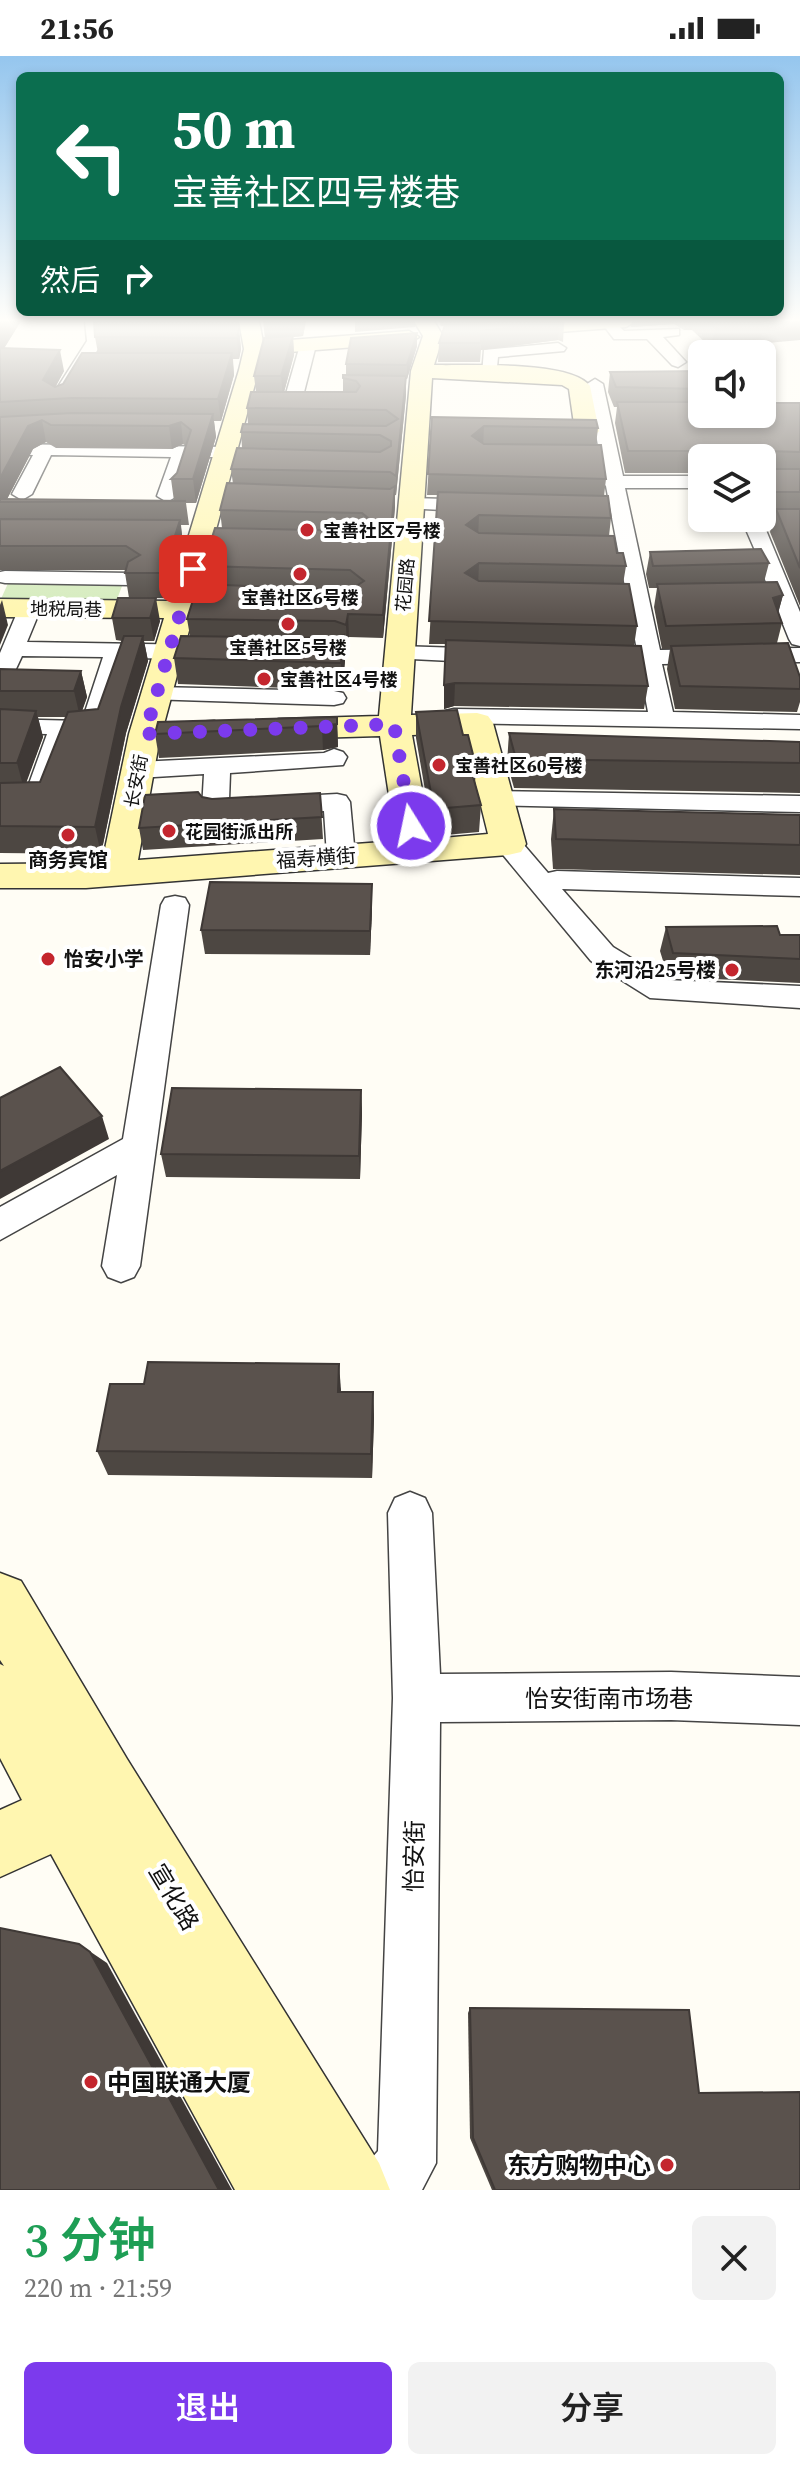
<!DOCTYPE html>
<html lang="zh">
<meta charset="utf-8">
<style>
body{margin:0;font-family:"Source Serif 4","Noto Sans SC",serif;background:#f2f2f2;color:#222;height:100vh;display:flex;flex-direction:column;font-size:30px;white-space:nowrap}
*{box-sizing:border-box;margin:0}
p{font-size:26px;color:#767676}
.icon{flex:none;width:44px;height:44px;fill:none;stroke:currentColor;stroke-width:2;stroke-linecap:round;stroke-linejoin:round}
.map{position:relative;height:2134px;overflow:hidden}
.side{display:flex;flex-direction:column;background:#fff;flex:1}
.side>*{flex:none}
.hud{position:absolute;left:16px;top:16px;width:768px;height:244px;border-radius:12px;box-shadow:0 4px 12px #0003;background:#0b6e4f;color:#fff;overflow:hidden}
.fabs{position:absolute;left:688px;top:284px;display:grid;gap:16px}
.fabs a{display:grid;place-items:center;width:88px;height:88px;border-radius:12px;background:#fff;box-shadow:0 4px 12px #0003;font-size:40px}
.pin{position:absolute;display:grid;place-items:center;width:68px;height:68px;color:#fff;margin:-34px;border-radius:16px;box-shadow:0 4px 12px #0006}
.me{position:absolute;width:88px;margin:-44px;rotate:350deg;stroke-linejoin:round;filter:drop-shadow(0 0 6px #0008)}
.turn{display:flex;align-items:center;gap:28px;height:168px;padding:0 24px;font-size:36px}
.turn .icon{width:104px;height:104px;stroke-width:2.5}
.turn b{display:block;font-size:56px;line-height:68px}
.then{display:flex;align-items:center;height:76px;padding:0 24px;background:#0003;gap:16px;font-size:30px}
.round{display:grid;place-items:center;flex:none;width:84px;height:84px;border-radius:12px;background:#f2f2f2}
.summary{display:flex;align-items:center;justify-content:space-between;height:136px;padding:0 24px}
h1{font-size:48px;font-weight:600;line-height:60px;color:#1e9e55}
.primary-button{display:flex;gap:16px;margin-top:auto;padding:16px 24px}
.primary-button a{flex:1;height:92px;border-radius:12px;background:#7c3aed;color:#fff;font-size:32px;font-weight:600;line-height:92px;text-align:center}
.primary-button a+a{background:#f2f2f2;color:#222}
.status{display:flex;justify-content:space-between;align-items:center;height:56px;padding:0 40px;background:#fff;direction:ltr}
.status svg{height:22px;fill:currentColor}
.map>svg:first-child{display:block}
.green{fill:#d5ebbd}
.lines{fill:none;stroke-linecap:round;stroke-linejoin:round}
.street-casing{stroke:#444;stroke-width:3}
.secondary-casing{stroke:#333;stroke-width:3}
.street{fill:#fff;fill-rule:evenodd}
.secondary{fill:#fff6b0;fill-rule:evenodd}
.wall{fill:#4d4742;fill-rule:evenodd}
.shaded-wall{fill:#3f3936}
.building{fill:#5a524d;stroke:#3f3936;stroke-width:2}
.route{stroke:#7c3aed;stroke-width:14;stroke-dasharray:0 25.2}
.poi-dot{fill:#c4262e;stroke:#fff;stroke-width:3}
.labels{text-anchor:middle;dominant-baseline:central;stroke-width:8;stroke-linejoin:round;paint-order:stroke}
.far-poi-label{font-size:18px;font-weight:bold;fill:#111;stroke:#fff;text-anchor:start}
.far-street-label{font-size:18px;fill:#111;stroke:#fff}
.street-label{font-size:20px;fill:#111;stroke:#fff}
.poi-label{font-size:20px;font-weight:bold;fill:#111;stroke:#fff}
.near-street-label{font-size:24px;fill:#111;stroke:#fff}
.near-poi-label{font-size:24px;font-weight:bold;fill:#111;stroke:#fff;text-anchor:start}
</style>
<div class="status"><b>21:56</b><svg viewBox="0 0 49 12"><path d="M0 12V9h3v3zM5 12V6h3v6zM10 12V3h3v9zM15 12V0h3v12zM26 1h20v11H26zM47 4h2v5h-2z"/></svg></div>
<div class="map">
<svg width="800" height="2134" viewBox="0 0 800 2134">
<rect width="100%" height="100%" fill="#fffdf5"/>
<path class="green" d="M10,523L124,525L114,551L0,545Z"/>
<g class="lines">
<g class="street-casing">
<g id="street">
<path d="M85,265H100L103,285L68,341H56L54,337L87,285Z"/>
<path d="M600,265H614L624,275L679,273V279L663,281L686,306L678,311L672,309L647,283H614Z"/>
<path d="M308,284L316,289L301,348L298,352H286L283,348L300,289Z"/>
<path d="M558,287L566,292L564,295L498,301L496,321H484L482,318L484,294Z"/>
<path d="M595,323L603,328L623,420H702V432H625L660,594L800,592V606L662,608L673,656L800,659V673L454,667L445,665L442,660L445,655L454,653L648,656L639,608L588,607L584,602L588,597L637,594L606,430L602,426L604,423L587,328Z"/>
<path d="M0,388L228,391L237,396L228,401H190L177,440L167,446L157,440L171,401L51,399L32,438L22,444L12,438L33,399L0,398Z"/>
<path d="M411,442L481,444L491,450L481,456L404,452L401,448L404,444Z"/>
<path d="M741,462H761L800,556V590L792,588L789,583L762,516L748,510L718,508L715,504L725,498L757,499Z"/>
<path d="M5,515L130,517L141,523L130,529L5,527L0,526V516Z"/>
<path d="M30,545L41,552L27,586L201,589L209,591L212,596L209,601L201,603L126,602L104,672L101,677L72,678L45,750L0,751V735L26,736L47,678L0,677V663L82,665L103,601L22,600L8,630L0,632V597L19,552Z"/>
<path d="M399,590L492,593L500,595L504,600L500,605L492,607L391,602L387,597L391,592Z"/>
<path d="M156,631L334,635L343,637L346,642L343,647L334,649L148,643L144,638L148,633Z"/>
<path d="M334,693L343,696L347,701L343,709L230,717L229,744L337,738L346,740L350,746L355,800L351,806L341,809L331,806L327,800L324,755L215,761L206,759L202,753L204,718L138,722L129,719L125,714L129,709L138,706L324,697Z"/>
<path d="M497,735L800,740V756L488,749L484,743L488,737Z"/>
<path d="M508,779L518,782L548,817L557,815L800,822V840L562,833L613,891L667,924L800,930V952L650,942L591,905L494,788L498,782Z"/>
<path d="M175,840L185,842L189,849L140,1210L134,1221L121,1226L108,1221L102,1210L117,1119L0,1184V1151L123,1083L161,849L165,842Z"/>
<path d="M410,1436L425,1442L432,1457L440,1618L671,1616L800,1621V1669L671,1664L440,1666L436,2107L422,2134H354L362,2113L378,2095L393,1642L388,1457L395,1442Z"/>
</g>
</g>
<g class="secondary-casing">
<g id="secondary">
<path d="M239,265H259L263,286L409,275L419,281L409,287L263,298L164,668L214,665L225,668L230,675L225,682L159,687L138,804L396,785L380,680L279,683L268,680L263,673L268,666L279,663L379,660L411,315L423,280L414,265H434L443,280L434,309C468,310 570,304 590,330L599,375L595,380H579L575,375L569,333L562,329L432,322L411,659L477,657L488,660L493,667L526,788L521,796L508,799L86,832H0V808L102,807L129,678L164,562L0,561V543L169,545L239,314L244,293ZM463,677L488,778L431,783L412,679Z"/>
<path d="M551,265H636L626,271L505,280L495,274L505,268Z"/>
<path d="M0,1517L21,1525L127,1703L379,2107L390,2134H235L51,1798L0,1821V1754L22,1744L0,1702V1608L4,1610L0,1604Z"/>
</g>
</g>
<use href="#street" class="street"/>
<use href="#secondary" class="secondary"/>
</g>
<g class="wall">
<path d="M0,265H21L4,292L64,315L55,331L63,328L98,297L95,281L239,272L241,293L239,303H233L234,319L221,365H214L216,381L196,447H186L189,469H181L183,488L167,542H129L125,517L126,514H0ZM46,386L56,392L172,393L183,388L186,390L177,417L171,423L174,445L7,443L33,393Z"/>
<path d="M263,265H306L303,280L293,281L294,299L284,336H343V322L346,319V308L417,277V290L407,323H406V339L396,439H395V451L383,582L349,581L347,592L345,591V605L342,634L178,628L174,602L190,580L187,563L205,529L203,510L222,472L220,454L233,428L231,413L242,392L241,376L248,368L247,352L256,336L254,320L265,282Z"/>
<path d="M439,265H562L564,268L563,286L558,284L481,294L480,306H438L439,287L444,270H441Z"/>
<path d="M632,265H800L711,292L692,274H684L674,268L631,271Z"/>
<path d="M702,315V358L800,347V550L770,476L774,459H762V402H702V417H625L615,367L617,351H614L608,336L610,316Z"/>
<path d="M432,361L598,372L596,389L606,423L604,440L611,462L609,480L617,497L626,510L623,528L637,570L634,590L648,630L644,653L454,650L444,653L446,588H429L438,439H427Z"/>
<path d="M650,496L769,507L764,526L783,539L778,557L782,567L777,587L800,621V646L797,656L675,653L667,613L670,593H662L654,551L657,532H649L646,518Z"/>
<path d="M118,542L160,565L154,585H144L148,605L126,677L101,798L0,797V613L81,615L87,641L82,654L98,653L122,585L116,584L112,562ZM38,661H66L40,726H26L43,681Z"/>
<path d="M416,656L463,679L476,710L475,728L481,749L479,776L433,780L416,682Z"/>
<path d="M337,661L338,691L323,694L159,702L155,678Z"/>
<path d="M509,677L800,686V737L514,732L507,707Z"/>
<path d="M320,737L323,783L143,794L139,772L202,741L212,743Z"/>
<path d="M554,753L800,759V819L553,813L551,783Z"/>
<path d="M372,852L370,899L205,898L201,874Z"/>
<path d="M666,871L780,879H800V927L668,921L660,895Z"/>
<path d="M361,1034L362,1057L360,1123L166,1121L161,1098Z"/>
<path d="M341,1336H373L374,1362L372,1422L108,1419L97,1395Z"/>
<path d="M470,1952L699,2037L800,2134H492L470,2082L468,1957Z"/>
</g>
<g class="shaded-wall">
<path d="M4,265H21L0,299V271Z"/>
<path d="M264,265H306L303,280L293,281L294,299L283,340L281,320L265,283Z"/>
<path d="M355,265H415V271L355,276Z"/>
<path d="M559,265L558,284L481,294V275Z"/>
<path d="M632,265H674V268L631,271Z"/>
<path d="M686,265H694L692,274H684Z"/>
<path d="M800,265V284L711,292L715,272Z"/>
<path d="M239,272L241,293L239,303L237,282Z"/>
<path d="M417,277V290L407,323V309Z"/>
<path d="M60,294L64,315L49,343L43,324Z"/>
<path d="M232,297L234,319L221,365L218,343Z"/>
<path d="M406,320V339L396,439V420Z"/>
<path d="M213,358L216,381L196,447L193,423Z"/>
<path d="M42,364L46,386L33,393L6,445L0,446V422L28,370Z"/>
<path d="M181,366L183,388L172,393L169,370Z"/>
<path d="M484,370L483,391L472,380Z"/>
<path d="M395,430V451L383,582V559Z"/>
<path d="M479,459L478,481L466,469Z"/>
<path d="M180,464L183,488L167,542L163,517Z"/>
<path d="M479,507L478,529L465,517Z"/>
<path d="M783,539L777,561L773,542Z"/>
<path d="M156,542L160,565L154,585L150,562Z"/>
<path d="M2,544L8,569L0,589V549Z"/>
<path d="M348,558L349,581L347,592L346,569Z"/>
<path d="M344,579L345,605L342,634L341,607Z"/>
<path d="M143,580L148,605L126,677L101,798L95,771L121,651Z"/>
<path d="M81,615L87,641L80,661L74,635Z"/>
<path d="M455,627L454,650L444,653V629Z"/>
<path d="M36,655L43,681L24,733L17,707Z"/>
<path d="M337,668L338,691L323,694L322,670Z"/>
<path d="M372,828V852L370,899V875Z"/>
<path d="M361,1034L362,1057L360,1123L359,1100Z"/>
<path d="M102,1060L109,1083L0,1143V1115Z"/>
<path d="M339,1308L341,1334L340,1361L338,1336Z"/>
<path d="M373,1336L374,1362L372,1422L371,1398Z"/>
<path d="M79,1888L107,1907L232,2134H219Z"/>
</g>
<g class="building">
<path d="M94,265H238L239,272L237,282L95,281Z"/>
<path d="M504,265H562L564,268L559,265L481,275V287H439L445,269Z"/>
<path d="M707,265H800L715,272Z"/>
<path d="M417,277L407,309L346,308L351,282Z"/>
<path d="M293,280L281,320H254L264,282Z"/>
<path d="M0,292L60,294L43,324L55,331L63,328L82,297H232L218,343L72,342L0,346Z"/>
<path d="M702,315V333L616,331L610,316Z"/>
<path d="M343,319L406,320L396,420L390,416L231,413L237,392L380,396L391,390V385L380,379L241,376L243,368L386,370L398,363L386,354L247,352L251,336H356L360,330L356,325L343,322Z"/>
<path d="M617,346H702V358H762V347H800V396L767,395L764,410L767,413H800V436H762V402L709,401L706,395H628Z"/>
<path d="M72,357L213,358L193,423H171L177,417L191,374L181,366L169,370L51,369L42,364L28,370L0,422V361Z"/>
<path d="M432,361L596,364L598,372L484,370L472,380L484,388L601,389L606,423L428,418Z"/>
<path d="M227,427L390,433L395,430L383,559L348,558L346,569L335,565L187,563L198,528L350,534L364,525L350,514L203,510L215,472L361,475L374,467L362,457L220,454Z"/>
<path d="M438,436L608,440L611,462L479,459L466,469L479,477L614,480L617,497H623L626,510L479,507L465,517L479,525L629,528L637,570L429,565Z"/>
<path d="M0,443L186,445L0,446Z"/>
<path d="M776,453H800V512Z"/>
<path d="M0,463L180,464L163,517H125L128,506L140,499L126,490H0Z"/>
<path d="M761,493L769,507L653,510L650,496Z"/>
<path d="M777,526L783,539L773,542L782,567L666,570L657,528Z"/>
<path d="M118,542H156L150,562H112Z"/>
<path d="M344,579L341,607L174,602L181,580L335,582Z"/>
<path d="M124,580H143L121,651L95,771L0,770V727L40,726L68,656L98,653Z"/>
<path d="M446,584L641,590L648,630L455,627L444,629Z"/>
<path d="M788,587L800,621V633L680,630L671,590Z"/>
<path d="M0,613L81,615L74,635H0Z"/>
<path d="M0,653L36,655L17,707H0Z"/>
<path d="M457,654L463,679H468L476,710H470L481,749L434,753L416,656Z"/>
<path d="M337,661V668L322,670L155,678L158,666Z"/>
<path d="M509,677L800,686V707L516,703Z"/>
<path d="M198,736L202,741L212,743L320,737L322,761L139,772L145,739Z"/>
<path d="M554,753L800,759V789L556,783Z"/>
<path d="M210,826L372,828L370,875L201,874Z"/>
<path d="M777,870L780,879H800V903L673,897L666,871Z"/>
<path d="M60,1011L102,1060L0,1115V1042Z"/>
<path d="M172,1032L361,1034L359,1100L161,1098Z"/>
<path d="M148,1306L339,1308L338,1336H373L371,1398L97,1395L110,1328H144Z"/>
<path d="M0,1872L79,1888L90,1896L219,2134H0Z"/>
<path d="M470,1952L689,1954L699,2037L800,2036V2134H495L473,2082Z"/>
</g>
<linearGradient id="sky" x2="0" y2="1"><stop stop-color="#95c6ee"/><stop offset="0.47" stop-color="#fffefa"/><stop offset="1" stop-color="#fffefa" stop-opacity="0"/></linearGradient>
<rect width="800" height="563" fill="url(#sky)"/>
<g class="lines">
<path class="route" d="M193,513L145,678L394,668L411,770"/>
</g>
<g class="poi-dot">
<circle cx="307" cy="474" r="8"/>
<circle cx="300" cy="518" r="8"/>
<circle cx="288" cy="568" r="8"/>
<circle cx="264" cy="623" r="8"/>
<circle cx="439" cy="709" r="8"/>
<circle cx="169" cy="775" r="8"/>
<circle cx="68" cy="779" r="8"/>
<circle cx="48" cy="903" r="8"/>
<circle cx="732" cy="914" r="8"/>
<circle cx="91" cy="2026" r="8"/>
<circle cx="667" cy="2109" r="8"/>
</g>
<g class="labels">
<g class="far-poi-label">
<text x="323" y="474">宝善社区7号楼</text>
<text x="300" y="541" text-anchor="middle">宝善社区6号楼</text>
<text x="288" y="591" text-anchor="middle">宝善社区5号楼</text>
<text x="280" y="623">宝善社区4号楼</text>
<text x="455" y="709">宝善社区60号楼</text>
<text x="185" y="775">花园街派出所</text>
</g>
<g class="far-street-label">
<text transform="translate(405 529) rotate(-85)">花园路</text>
<text transform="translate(66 553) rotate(1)">地税局巷</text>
<text transform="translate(136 725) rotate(-79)">长安街</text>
</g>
<g class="street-label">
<text transform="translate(316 802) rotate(-4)">福寿横街</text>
</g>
<g class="poi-label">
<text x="68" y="804">商务宾馆</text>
<text x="64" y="903" text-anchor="start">怡安小学</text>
<text x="716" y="914" text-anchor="end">东河沿25号楼</text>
</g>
<g class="near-street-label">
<text x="609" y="1642">怡安街南市场巷</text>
<text transform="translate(414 1800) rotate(-89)">怡安街</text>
<text transform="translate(174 1841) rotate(59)">宣化路</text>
</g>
<g class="near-poi-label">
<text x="107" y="2026">中国联通大厦</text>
<text x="651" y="2109" text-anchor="end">东方购物中心</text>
</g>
</g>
</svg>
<div class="fabs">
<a><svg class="icon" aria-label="sound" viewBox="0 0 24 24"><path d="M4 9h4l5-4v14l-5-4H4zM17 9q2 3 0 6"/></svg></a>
<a><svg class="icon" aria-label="layers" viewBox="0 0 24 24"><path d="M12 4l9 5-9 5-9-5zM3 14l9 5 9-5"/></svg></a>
</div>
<div class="pin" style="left:193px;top:513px;background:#d93025"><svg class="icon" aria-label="arrive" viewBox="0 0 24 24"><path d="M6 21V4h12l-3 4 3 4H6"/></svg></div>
<svg class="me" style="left:411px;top:770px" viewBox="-20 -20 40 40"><circle r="17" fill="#7c3aed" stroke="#fff" stroke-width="3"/><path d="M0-11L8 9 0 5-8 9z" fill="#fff"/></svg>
<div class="hud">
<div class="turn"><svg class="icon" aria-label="left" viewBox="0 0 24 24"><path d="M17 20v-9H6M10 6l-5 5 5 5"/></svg><div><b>50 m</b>宝善社区四号楼巷</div></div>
<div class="then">然后<svg class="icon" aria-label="right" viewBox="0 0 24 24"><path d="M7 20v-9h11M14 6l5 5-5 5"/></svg></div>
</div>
</div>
<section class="side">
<div class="summary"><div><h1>3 分钟</h1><p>220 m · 21:59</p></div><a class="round"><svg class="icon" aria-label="close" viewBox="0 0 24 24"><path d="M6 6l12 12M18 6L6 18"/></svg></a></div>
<div class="primary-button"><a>退出</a><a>分享</a></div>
</section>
